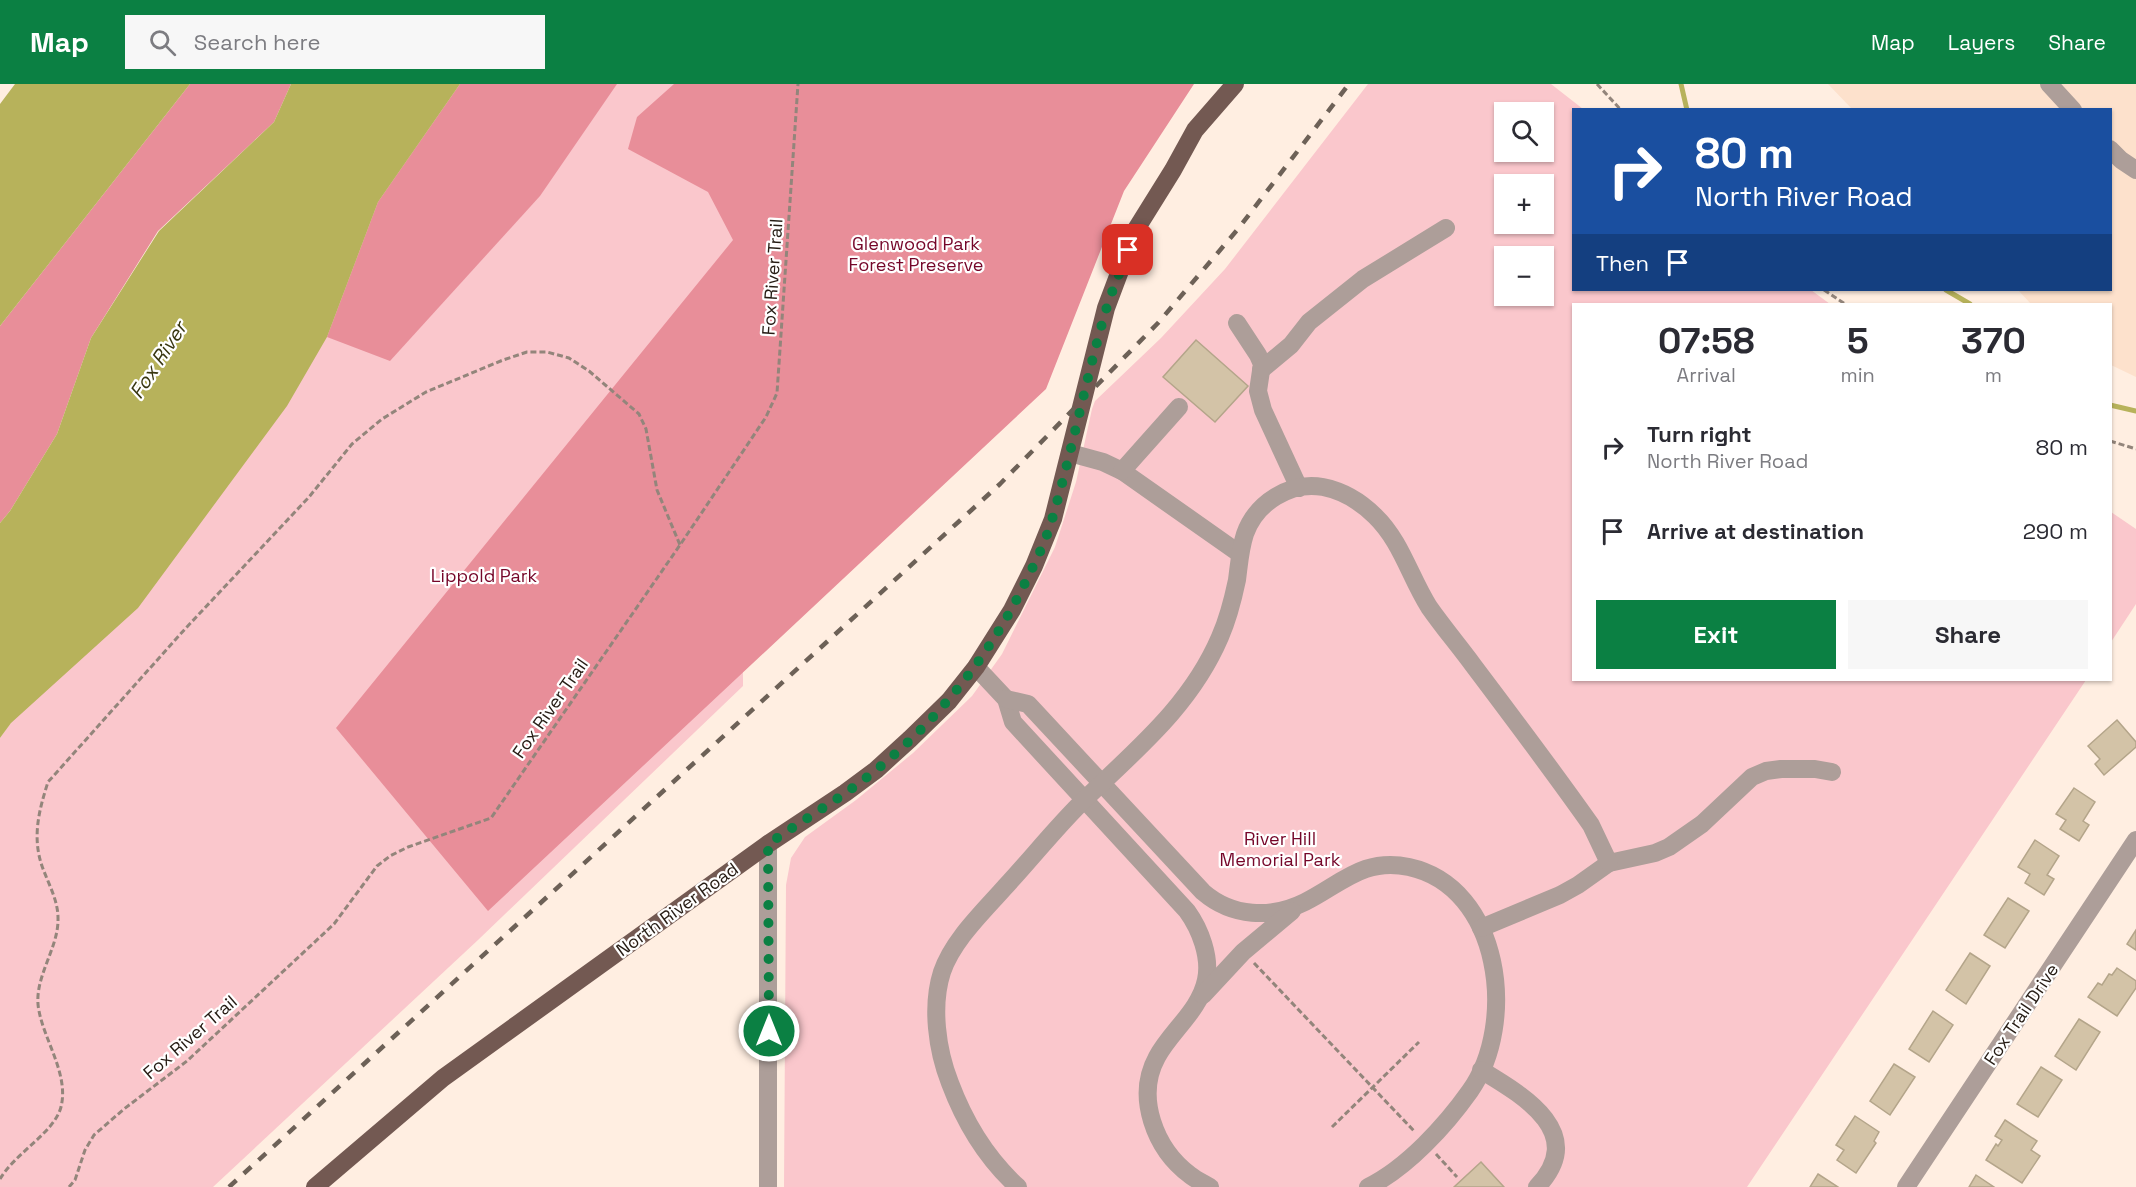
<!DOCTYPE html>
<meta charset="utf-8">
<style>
body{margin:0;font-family:"Space Grotesk",sans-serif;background:#f7f7f7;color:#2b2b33;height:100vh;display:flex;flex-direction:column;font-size:22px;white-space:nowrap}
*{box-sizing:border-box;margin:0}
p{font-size:20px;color:#7c7c81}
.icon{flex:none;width:33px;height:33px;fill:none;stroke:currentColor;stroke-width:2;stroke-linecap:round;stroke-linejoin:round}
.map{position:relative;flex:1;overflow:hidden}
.side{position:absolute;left:1572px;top:219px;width:540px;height:378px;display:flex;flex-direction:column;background:#fff;border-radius:0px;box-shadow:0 2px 4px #0004}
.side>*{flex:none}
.hud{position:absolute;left:1572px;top:24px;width:540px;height:183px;border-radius:0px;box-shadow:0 2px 4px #0004;background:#1a4fa0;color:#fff;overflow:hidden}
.fabs{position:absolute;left:1494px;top:18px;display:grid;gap:12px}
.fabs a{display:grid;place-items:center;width:60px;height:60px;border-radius:0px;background:#fff;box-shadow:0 2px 4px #0004;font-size:30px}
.pin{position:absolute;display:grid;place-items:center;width:51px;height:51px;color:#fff;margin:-26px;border-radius:12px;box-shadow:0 3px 9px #0006}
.me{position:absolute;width:66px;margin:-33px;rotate:0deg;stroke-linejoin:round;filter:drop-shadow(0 0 4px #0008)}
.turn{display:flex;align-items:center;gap:21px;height:126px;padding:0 24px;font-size:27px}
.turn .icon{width:78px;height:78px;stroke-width:2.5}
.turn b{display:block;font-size:42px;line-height:51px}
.then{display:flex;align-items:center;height:57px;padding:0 24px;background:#0003;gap:12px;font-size:22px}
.eta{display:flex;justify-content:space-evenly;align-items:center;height:102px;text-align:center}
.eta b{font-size:36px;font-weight:700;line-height:42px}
.action{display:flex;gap:12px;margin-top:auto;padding:12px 24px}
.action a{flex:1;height:69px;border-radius:0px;background:#0b8043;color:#fff;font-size:24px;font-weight:700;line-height:69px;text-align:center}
.action a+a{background:#f7f7f7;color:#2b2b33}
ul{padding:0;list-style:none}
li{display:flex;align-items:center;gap:18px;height:84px;padding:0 24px}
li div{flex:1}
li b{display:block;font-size:22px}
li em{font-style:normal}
header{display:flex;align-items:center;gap:36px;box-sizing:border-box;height:84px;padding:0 30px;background:#0b8043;color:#fff}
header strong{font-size:28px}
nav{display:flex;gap:33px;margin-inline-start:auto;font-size:21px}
.search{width:420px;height:54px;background:#f7f7f7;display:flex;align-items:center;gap:15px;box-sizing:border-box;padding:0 21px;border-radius:0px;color:#7c7c81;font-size:22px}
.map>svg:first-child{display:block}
.built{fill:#fde1cc}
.green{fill:#fac7cc;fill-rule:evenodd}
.forest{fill:#e88e99}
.water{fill:#b7b25b}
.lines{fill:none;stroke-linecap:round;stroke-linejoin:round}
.stream{stroke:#b7b25b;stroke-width:5}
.building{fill:#d3c3a7;stroke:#b4a58a;stroke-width:1.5}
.path{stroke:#93857b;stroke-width:3;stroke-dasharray:6 3;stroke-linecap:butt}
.minor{stroke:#ad9e99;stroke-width:18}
.major{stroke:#735952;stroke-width:18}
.rail{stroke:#6d6157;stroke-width:4.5;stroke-dasharray:10 10;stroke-linecap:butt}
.route{stroke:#0b8043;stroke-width:10;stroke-dasharray:0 18}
.labels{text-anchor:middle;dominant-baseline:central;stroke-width:4.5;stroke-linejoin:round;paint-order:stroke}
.park-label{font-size:18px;fill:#750629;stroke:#fff}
.street-label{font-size:18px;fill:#261c14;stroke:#fff}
.water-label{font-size:20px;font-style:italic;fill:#383610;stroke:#fff}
</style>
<header>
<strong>Map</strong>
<div class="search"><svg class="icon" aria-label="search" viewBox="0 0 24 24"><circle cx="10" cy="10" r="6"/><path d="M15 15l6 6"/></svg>Search here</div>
<nav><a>Map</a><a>Layers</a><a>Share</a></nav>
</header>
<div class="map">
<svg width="2136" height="1103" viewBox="0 0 2136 1103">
<rect width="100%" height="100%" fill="#ffeee1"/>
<path class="built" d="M1828,0H2136V293L2111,281L2110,220H2031L2018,206H2110V26L1852,25Z"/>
<g class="green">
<path d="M460,0H741L743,602L478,856L213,1103H0V654Z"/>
<path d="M1368,0H1551L1583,25L1574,26V206H1811L1830,220H1574V596H2086L1747,1103H784L786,801L791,774L805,753L856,716L913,669L972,612L1002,570L1055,463L1076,398L1092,325L1095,317L1161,254L1225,185ZM1504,28H1544V68H1504ZM1504,100H1544V140H1504ZM1504,172H1544V212H1504Z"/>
<path d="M2111,428L2136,445V520L2111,558Z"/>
</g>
<g class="forest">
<path d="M190,0H291L274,38L158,147L91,254L57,350L10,427L0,439V242Z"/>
<path d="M460,0H617L540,112L390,277L327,253L378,118Z"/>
<path d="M674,0H1194L1124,107L1046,305L488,827L336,644L733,156L708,108L628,65L637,33Z"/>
</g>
<g class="water">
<path d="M15,0H190L0,242V20Z"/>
<path d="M291,0H460L378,118L327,253L287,322L138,524L11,639L0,654V439L10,427L57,350L91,254L159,147L274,38Z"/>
</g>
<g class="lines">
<g class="stream">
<path d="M1681,0L1687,26"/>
<path d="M1946,206L1970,220"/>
<path d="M2110,321L2136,327"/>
</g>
</g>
<g class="building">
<path d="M1196,256L1248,302L1215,338L1163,293Z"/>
<path d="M2117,636L2136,658V663L2104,691L2095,680L2100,675L2088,662Z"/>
<path d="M2074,704L2095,718L2083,737L2089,741L2079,757L2060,745L2066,736L2056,730Z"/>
<path d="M2035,756L2059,772L2047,791L2054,795L2044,811L2025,799L2030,790L2018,783Z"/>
<path d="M2008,814L2029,827L2005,864L1984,851Z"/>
<path d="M2136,846V866L2127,860Z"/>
<path d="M1970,869L1990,882L1966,920L1946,906Z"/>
<path d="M2117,884L2136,897V904L2117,932L2088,913L2098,899L2102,901L2109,890L2112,891Z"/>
<path d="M1933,927L1953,941L1929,978L1909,965Z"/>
<path d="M2079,935L2100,948L2076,986L2055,972Z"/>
<path d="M1894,980L1915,993L1890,1031L1870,1017Z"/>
<path d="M2041,983L2062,996L2038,1033L2017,1020Z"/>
<path d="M1855,1032L1879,1048L1874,1057L1876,1059L1856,1089L1837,1076L1844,1066L1836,1061Z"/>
<path d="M2005,1036L2037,1057L2031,1066L2040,1072L2022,1099L1986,1076L1996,1060L1998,1062L2002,1056L1995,1052Z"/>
<path d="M1481,1078L1504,1103H1454Z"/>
<path d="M1818,1090L1838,1103H1810Z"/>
<path d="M1976,1091L1994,1103H1969Z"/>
</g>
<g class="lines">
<g class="path">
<path d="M1597,0L1621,26"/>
<path d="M1824,206L1845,220"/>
<path d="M2110,357L2136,365"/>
<path d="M1254,879L1415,1048"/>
<path d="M1332,1043L1419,958"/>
<path d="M1436,1070L1457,1093"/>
<path d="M0,1095C15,1069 54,1049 61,1023C69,991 45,958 39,927C32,895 59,865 58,834C58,816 48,799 42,782C32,753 39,726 48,698L185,545L309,413L352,360L382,335L426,308L503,276L527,268H547L569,274L589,287L639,330L646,345L657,406L680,461"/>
<path d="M69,1103L75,1096L85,1066L94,1051L124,1025L187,977L334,840L377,782L390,772L408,763L491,734L680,461L766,333L777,309L798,0"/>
</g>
<g class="minor">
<path d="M2049,0L2073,26"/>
<path d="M2110,65L2121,76L2136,86"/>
<path d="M1237,239L1258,271L1262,280L1258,307L1263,326L1299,404"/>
<path d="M1261,286L1291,261L1309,238L1363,195L1446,144"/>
<path d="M1070,369L1103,378L1122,387L1240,470"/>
<path d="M1122,387L1179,323"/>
<path d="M976,583L1006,615L1013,638L1187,827C1200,845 1211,873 1206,896C1200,926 1171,947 1157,973C1135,1013 1155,1065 1190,1091C1196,1096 1203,1099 1210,1103"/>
<path d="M1006,615L1028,620L1203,808C1232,833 1271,835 1305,818C1341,800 1364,773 1409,783C1501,803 1518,939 1470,1007C1446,1041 1407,1084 1368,1103"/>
<path d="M768,760V1103"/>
<path d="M1481,844L1560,811L1578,801L1609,779L1655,769L1669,763L1702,740L1752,693L1766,687L1781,685H1815L1832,688"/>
<path d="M1203,911L1243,868L1292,827"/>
<path d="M1481,986C1524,1012 1588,1049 1537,1103"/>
<path d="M1018,1103C986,1074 965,1039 950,999C937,966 931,922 942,888C953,856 983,828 1005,803C1032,774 1057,742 1085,715C1137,665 1191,621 1220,553C1228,535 1233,515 1237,496C1239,481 1240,465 1245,450C1256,419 1290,397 1323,403C1343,407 1361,418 1375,432C1401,457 1410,493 1429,523C1443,543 1459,562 1473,581C1513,634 1553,687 1591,741L1609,779"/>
<path d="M1906,1103L2136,756"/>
</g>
<path class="major" d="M315,1103L443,994L768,760L845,709L876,686L910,655L949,617L976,583L1012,526L1034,482L1053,435L1106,224L1135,147L1173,86L1195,46L1235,0"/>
<path class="rail" d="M229,1103L1000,400L1158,239L1238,145L1349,0"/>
</g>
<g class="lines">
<path class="route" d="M769,947L768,760C793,743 819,727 844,710C919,658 980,588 1021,507C1033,483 1046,458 1053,432C1073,364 1086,294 1106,226C1112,206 1121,186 1128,166"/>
</g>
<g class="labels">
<g class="park-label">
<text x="916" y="159">Glenwood Park<tspan x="916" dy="21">Forest Preserve</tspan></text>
<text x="484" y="491">Lippold Park</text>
<text x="1280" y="754">River Hill<tspan x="1280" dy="21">Memorial Park</tspan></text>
</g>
<g class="street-label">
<text transform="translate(772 193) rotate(-86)">Fox River Trail</text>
<text transform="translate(550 624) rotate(-55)">Fox River Trail</text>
<text transform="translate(677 825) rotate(-36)">North River Road</text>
<text transform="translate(2021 930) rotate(-56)">Fox Trail Drive</text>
<text transform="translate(190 953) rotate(-41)">Fox River Trail</text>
</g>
<g class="water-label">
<text transform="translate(158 276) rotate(-57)">Fox River</text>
</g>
</g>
</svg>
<div class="fabs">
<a><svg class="icon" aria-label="search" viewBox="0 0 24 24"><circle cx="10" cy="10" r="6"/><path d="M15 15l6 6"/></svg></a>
<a>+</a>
<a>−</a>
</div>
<div class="pin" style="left:1128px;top:166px;background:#d93025"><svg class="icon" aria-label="arrive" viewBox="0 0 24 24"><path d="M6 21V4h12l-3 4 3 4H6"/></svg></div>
<svg class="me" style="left:769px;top:947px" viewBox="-20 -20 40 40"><circle r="17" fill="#0b8043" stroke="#fff" stroke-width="3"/><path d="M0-11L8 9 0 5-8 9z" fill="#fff"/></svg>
<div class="hud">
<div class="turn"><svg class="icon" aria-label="right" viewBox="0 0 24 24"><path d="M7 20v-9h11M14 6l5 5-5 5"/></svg><div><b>80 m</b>North River Road</div></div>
<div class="then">Then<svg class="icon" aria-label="arrive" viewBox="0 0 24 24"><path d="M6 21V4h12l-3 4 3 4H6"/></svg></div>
</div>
<section class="side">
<div class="eta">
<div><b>07:58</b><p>Arrival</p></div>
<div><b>5</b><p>min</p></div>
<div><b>370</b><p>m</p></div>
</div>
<ul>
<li><svg class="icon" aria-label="right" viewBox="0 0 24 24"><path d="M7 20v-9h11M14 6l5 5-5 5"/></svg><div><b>Turn right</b><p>North River Road</p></div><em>80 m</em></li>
<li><svg class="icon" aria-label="arrive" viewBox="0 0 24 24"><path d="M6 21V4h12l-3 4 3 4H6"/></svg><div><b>Arrive at destination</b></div><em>290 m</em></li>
</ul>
<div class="action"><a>Exit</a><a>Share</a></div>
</section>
</div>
